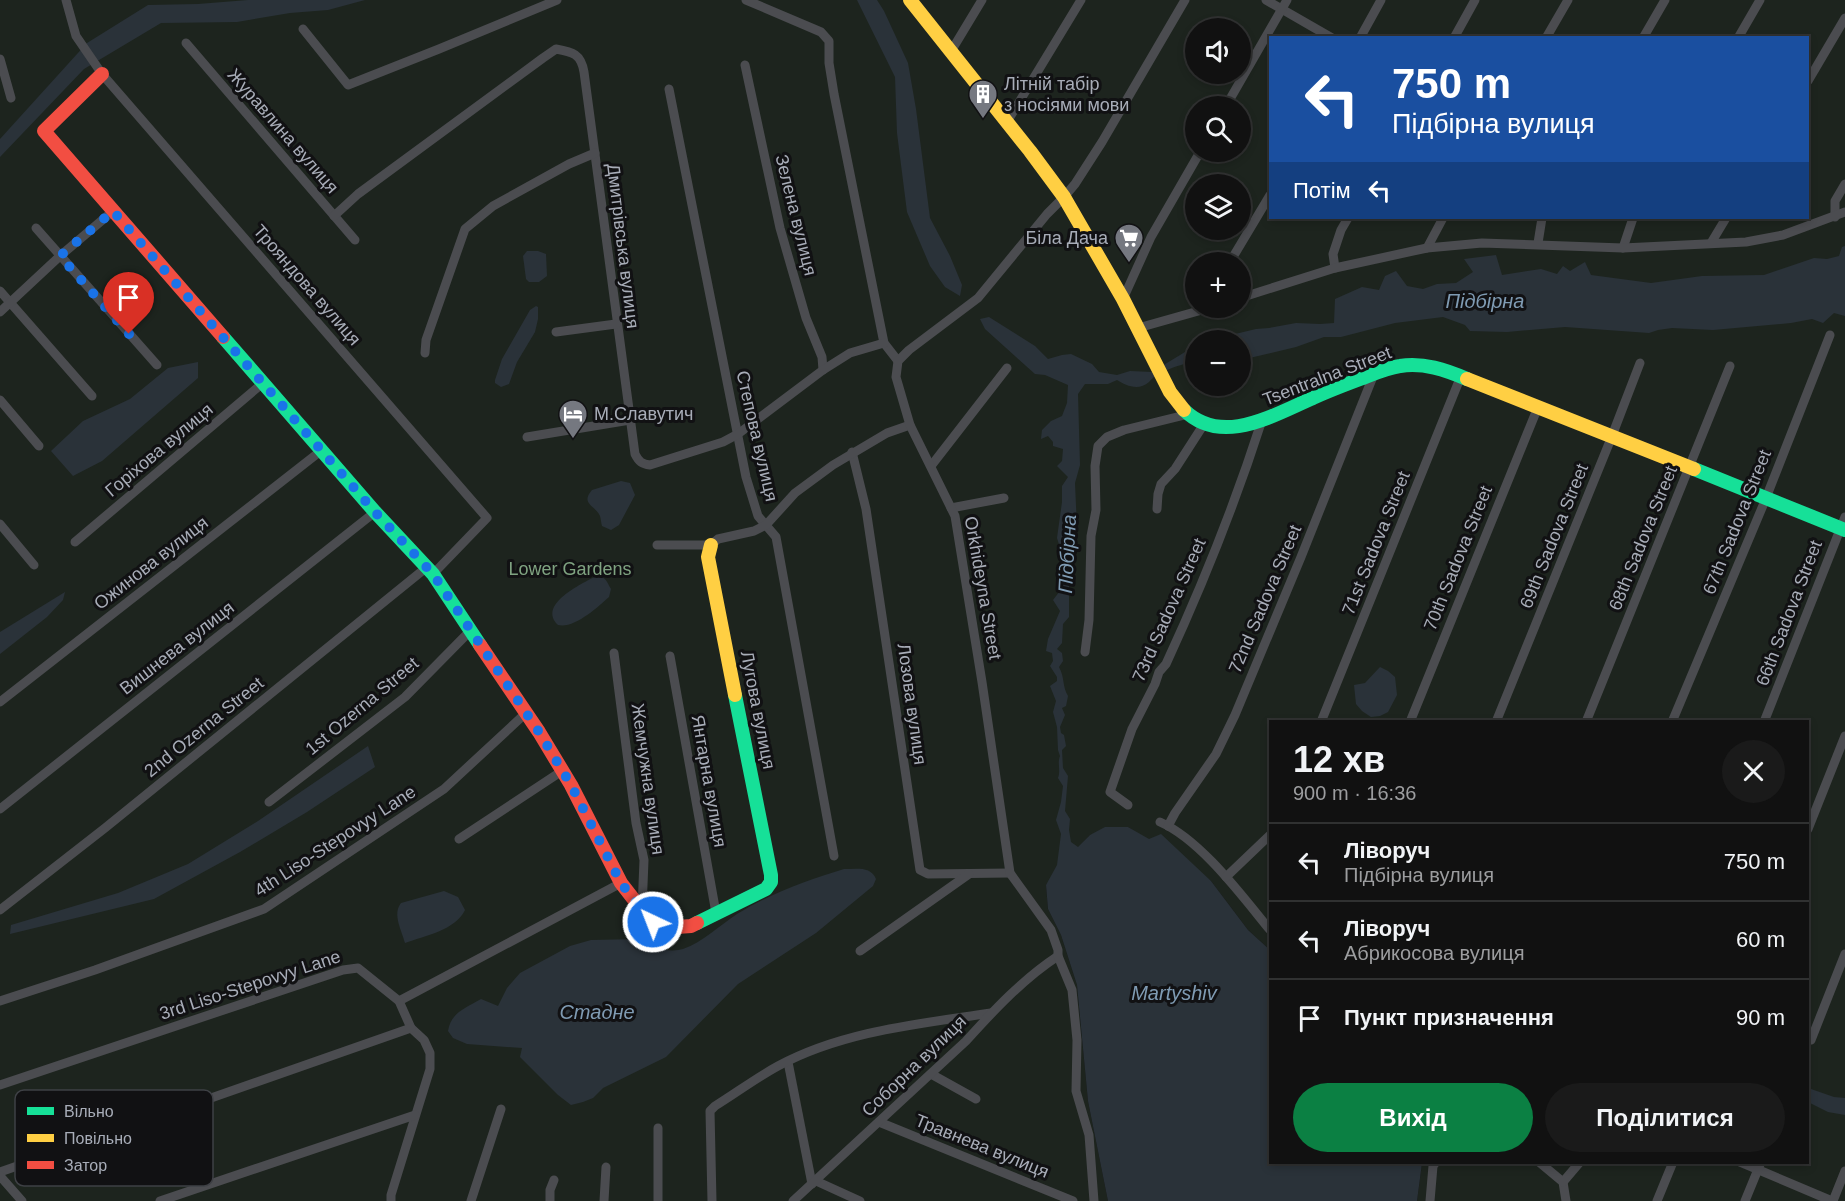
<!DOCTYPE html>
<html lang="uk">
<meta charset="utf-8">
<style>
body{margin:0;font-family:Helvetica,sans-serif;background:#1a1a1a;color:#f1f3f6;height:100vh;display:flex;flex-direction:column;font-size:22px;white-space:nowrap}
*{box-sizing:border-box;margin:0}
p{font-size:20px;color:#9c9d9f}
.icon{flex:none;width:33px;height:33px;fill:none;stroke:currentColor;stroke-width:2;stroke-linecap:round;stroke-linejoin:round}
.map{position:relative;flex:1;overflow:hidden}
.side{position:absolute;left:1269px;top:720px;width:540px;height:444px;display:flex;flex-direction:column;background:#111;border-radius:0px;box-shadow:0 3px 9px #0003,0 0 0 2px #303131}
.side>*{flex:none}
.hud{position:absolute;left:1269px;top:36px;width:540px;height:183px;border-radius:0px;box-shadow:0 3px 9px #0003,0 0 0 2px #303131;background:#1a4fa0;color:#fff;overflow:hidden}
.tools{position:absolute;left:1185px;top:18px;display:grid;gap:12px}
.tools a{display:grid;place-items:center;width:66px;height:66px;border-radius:50%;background:#111;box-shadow:0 3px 9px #0003,0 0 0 2px #303131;font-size:30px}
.pin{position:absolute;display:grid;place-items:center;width:51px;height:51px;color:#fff;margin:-62px -26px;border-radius:50% 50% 50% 0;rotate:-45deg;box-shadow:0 0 6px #0007}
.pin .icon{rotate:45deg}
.me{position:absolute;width:66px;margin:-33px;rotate:317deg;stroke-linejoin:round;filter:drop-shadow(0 0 4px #0008)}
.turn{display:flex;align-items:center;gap:21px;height:126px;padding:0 24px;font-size:27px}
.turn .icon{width:78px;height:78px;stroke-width:2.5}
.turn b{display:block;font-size:42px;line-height:51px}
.then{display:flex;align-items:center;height:57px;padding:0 24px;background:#0003;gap:12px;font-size:22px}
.round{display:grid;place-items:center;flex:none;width:63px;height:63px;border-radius:32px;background:#1a1a1a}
.overview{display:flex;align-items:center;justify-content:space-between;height:102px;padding:0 24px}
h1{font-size:36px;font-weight:800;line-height:45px}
.primary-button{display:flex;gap:12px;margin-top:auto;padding:12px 24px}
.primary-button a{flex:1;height:69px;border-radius:36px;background:#0b8043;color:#fff;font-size:24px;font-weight:800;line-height:69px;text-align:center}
.primary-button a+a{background:#1a1a1a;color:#f1f3f6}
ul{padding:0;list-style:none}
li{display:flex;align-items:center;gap:18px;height:78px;padding:0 24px;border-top:2px solid #303131}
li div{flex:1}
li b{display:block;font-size:22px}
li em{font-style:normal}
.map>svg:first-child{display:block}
.green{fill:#1d241e;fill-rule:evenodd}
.water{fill:#2a3239}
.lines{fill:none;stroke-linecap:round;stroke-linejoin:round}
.street{stroke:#4b4c50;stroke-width:9}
.fast{stroke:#16e098;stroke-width:14}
.slow{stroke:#ffcf43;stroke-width:14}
.jam{stroke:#f24e42;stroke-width:14}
.route{stroke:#1a73e8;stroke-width:10;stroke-dasharray:0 18}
.labels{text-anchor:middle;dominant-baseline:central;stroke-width:6;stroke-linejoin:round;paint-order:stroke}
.poi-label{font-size:18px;fill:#a8adb8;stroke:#111113;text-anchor:start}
.street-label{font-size:18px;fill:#a8adb8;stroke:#111113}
.park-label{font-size:18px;fill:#7fa381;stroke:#111113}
.water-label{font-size:20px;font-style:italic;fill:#7f9bb3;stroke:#111113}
.key{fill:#111113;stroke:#3e4045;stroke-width:1.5}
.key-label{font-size:16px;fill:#a8adb8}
</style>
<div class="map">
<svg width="1845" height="1201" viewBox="0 0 1845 1201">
<rect width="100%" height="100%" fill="#171717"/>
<path class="green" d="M0,0H1845V1201H1417L1422,1163L1808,1162V722H1270V950L1248,930L1211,881L1128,827L1090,835L1046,885L1048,909L1061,935L1077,985L1088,1101L1108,1201H0ZM1196,28H1240V74H1196ZM1270,38H1808V218H1270ZM1196,106H1240V152H1196ZM1196,184H1240V230H1196ZM1196,262H1240V308H1196ZM1196,340H1240V386H1196Z"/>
<g class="water">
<path d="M248,0H365L328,10L290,13L237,22L161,23L84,69L0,157V139L87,43L148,5L198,4Z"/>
<path d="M857,0H877L884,11L908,63L916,109L930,218L950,256L962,285L960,296L945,287L930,266L907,212L897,133L895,77Z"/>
<path d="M1845,246V316L1834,313L1823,323L1812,319L1791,323L1713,330L1672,328L1658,330L1649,333L1565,327L1507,332L1470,331L1465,325L1443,317L1395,323L1341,337H1324L1296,347L1241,360L1240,340H1210L1256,329L1269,328L1296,323L1320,324L1334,323L1335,299L1362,287L1379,290L1385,276L1396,271L1407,286L1423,289L1437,284L1456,283L1473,272L1464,259L1496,255L1502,275L1541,269L1557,274L1563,266L1570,271L1585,262L1591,275L1651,283L1702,276L1764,275L1814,258L1827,259L1839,256L1842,247Z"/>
<path d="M527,251H538L546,254L547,276L539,282H529L526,279L523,256Z"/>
<path d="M536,306L538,307V319L535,332L517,362L509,384L501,387L495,383V380L502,359L530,310Z"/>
<path d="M989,317L1035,346L1048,359L1062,355L1071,354L1092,364L1099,372L1117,375L1130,371L1152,372L1195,346V371L1190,372L1184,364C1174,367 1165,370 1156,376C1153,377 1151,380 1149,382C1139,391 1126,386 1117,380L1108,384H1085L1078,394L1080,465L1075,483L1077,528L1069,532V617L1063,624L1062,643L1057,649L1062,653L1063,661L1059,667C1065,678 1062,686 1068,696L1066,706L1062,708L1065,715L1060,727L1061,733L1064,735L1066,746L1062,750L1063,768L1068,776L1065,811L1070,819L1069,830L1071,842L1078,847L1090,835L1105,827H1128L1149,839L1161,834L1211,881L1248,930L1270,950V1162L1422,1163L1417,1201H1108L1088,1101L1077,985L1061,935L1048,909L1046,885L1057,865L1061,834L1056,820L1061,802L1063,786L1058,778C1061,770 1057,764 1060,756L1058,750L1057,727L1053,712L1056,701L1050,686L1057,681V677L1050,666L1053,661L1052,653L1046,651L1048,639L1060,611L1053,600L1063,587V557L1057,538L1062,502V486L1068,477L1057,466L1062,461L1063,449L1053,446V442L1048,436L1041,439L1042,430L1051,421L1062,416L1067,403L1068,385L1045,375L1035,374L985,329L980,319Z"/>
<path d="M198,362V378L102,461L73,476L51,451L83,421L130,399L168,368Z"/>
<path d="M621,481L630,483L635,495L619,525L611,530L602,526C601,523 601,519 600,516C595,505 580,504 592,490Z"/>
<path d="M596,576C605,575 607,582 611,589L609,597C598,607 574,629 558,625C537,604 582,584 596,576Z"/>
<path d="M65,592L63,600L47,617L0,654V632Z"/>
<path d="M1380,667L1388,671L1395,677L1397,695L1388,712L1380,716L1371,717L1362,711L1356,704L1354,685L1365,683Z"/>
<path d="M368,746L375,767L307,812L240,852L154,899L10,934L11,925L118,893L188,864L258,821Z"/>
<path d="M844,869C857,869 871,866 876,879L873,886L816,933L738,984L666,1057L603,1088L593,1098L583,1102L571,1105L558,1095L520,1057L522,1048L467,1044L453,1038L448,1031C451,1012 466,1008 481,999L498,1006L507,988L520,973L570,946L591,940L639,939C649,948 670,953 683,949C703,942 720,925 737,914C769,894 808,880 844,869Z"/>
<path d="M444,891L458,897L465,910C456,930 424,936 405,943C402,931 392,914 401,903Z"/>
<path d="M1811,1089L1834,1097L1845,1098V1115L1828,1112L1808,1102V1090Z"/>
</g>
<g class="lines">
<g class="street">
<path d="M66,0L76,36L102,74L487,518L433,574"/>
<path d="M746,0L821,32L829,41V63L834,94L884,343L898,361"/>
<path d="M1266,0L1332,38"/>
<path d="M303,29L348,85L439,49L557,0"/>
<path d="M1360,38L1381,0"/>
<path d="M1454,38L1475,0"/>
<path d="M1546,38L1568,0"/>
<path d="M1643,38L1665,0"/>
<path d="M1738,38L1760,0"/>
<path d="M186,43L355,240"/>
<path d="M950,53L982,0"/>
<path d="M0,59L11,98"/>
<path d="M745,65L780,228L806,318L822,357L823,370"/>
<path d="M1808,81L1845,18"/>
<path d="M669,89L746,477L758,516L776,537L834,856"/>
<path d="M1226,106L1287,0"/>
<path d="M1007,122L1081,0"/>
<path d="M334,216L358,194L543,58L556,49C573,52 581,54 584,72L635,454C639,462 642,464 650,465L723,442L738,434L823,370L850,353L884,343"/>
<path d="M1835,217V201L1845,184"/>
<path d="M36,228L157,365"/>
<path d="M1538,243L1542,218"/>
<path d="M1711,243L1726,218"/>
<path d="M1427,248L1443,218"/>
<path d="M1623,248L1633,218"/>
<path d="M1230,262L1270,195"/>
<path d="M1335,268L1333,254L1341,230L1348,218"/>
<path d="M0,291L92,396"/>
<path d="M1240,298L1335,268L1427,248L1482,243L1623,248L1746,242L1783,235L1845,212"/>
<path d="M1123,299L1151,237L1200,152"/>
<path d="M0,312L60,256L113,211"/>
<path d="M1138,328L1209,308"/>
<path d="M556,332L616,324"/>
<path d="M425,353L426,340L465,229L493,206L569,164L595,153"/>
<path d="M0,400L39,446"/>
<path d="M527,437L630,420"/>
<path d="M852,452L866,509L920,870L928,874L1010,873"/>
<path d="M931,466L1007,368"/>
<path d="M951,508L1004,498"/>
<path d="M1157,509L1158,494L1161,484L1175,469L1204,424"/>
<path d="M0,524L34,565"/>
<path d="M75,542L264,382"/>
<path d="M657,545H711L718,539L754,531L766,525L795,493L833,465L887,433L910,425"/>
<path d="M1085,652L1089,620L1091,536L1096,510L1095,466L1098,446L1107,437L1124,430L1189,414"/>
<path d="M614,653L636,823L644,860L642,910"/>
<path d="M670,656L716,913"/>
<path d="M0,702L322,450"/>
<path d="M1321,722L1461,376"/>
<path d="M1410,722L1538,407"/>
<path d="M1496,722L1610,441L1640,363"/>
<path d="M1586,722L1730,366"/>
<path d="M1672,722L1764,503L1830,335"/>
<path d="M1764,722L1845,517"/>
<path d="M269,802L405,697L471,630"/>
<path d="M1128,805L1110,792L1132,729L1155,684L1159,672L1166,664C1203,584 1235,504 1262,420"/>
<path d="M0,809L375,512"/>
<path d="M1160,822C1201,840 1242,896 1270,930"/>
<path d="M1168,826L1175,813L1216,754L1235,715L1301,557L1374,374"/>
<path d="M1808,829L1845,736"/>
<path d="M459,839L562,771"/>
<path d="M1226,877L1270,835"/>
<path d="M0,910L105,828L427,567"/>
<path d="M860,951L969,874"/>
<path d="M0,1001L95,970L264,909L444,789L527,712"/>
<path d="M399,1001L621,883"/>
<path d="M1811,1040L1845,954"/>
<path d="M788,1062L812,1184"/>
<path d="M931,1074L976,1099"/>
<path d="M0,1085L343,970L358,968L399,1001L411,1028L424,1040L430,1053V1069L391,1195V1201"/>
<path d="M879,1122L1073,1201"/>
<path d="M658,1128V1201"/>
<path d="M1539,1162L1563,1182L1566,1201"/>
<path d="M1740,1162L1832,1201"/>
<path d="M0,1172L411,1028"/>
<path d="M0,1176L22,1201"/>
<path d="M816,1181L860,1201"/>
<path d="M1563,1182L1580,1162"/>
<path d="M160,1201L415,1115"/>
<path d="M471,1201L501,1109"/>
<path d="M550,1201V1190L554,1180"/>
<path d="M604,1201L606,1167"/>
<path d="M712,1201L710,1111L715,1106C736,1093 756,1078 778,1066C843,1031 919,1024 991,1013"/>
<path d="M793,1201L966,1041C994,1010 1023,979 1058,956"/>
<path d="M1094,1201L1089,1135L1076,1091L1077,1040L1072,990L1058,956V950L1051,930L1010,873L982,682L955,516L910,425L896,377L898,361L909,350L978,298L1047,214L1064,197L1075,184L1102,142L1185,0"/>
<path d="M1430,1201L1433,1166L1436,1162"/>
<path d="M1657,1201L1673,1162"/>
<path d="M1745,1201L1761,1162"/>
<path d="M1833,1201L1845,1171"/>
</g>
<g class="fast">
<path d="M223,337L375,512L433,574L480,645"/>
<path d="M1184,410C1222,447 1273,415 1313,398C1328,391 1344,385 1360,379C1373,374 1386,368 1400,366C1423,362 1446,370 1467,379"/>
<path d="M1694,469L1845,530"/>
<path d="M697,923L766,889L771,882V875L735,695"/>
</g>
<g class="slow">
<path d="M910,0L1030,151L1064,197L1123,299L1170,392L1184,410"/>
<path d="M1467,379L1694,469"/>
<path d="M711,545L708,557L735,695"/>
</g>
<g class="jam">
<path d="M102,74L44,131L223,337"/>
<path d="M480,645L539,732L571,785L621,883L642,910L653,922L677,927L691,926L697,923"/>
</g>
</g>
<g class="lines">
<path class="route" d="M129,334L60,256L113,211L375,512L433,574L539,732L571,785L621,883L642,910L653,922"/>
</g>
<defs>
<g id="building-pin" transform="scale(1.5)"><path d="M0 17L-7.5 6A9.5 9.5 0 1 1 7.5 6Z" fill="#757880" stroke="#111113"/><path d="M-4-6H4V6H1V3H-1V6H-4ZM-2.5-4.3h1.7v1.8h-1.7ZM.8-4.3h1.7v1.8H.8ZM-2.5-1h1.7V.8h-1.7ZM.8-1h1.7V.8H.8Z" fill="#fff"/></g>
<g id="supermarket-pin" transform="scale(1.5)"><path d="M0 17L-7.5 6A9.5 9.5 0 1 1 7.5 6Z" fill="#757880" stroke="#111113"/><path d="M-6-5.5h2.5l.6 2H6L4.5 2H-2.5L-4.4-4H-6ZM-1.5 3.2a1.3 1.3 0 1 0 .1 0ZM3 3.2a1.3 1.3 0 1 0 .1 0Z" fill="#fff"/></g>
<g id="hotel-pin" transform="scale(1.5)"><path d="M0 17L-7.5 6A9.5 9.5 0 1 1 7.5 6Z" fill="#757880" stroke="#111113"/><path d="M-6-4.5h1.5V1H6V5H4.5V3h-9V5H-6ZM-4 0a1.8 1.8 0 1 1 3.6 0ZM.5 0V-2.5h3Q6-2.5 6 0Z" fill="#fff"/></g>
</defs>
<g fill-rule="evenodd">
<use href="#building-pin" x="983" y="94"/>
<use href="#supermarket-pin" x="1129" y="238"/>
<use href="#hotel-pin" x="573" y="414"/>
</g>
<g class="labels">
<g class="poi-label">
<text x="1004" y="84">Літній табір<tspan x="1004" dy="21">з носіями мови</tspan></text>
<text x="1108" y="238" text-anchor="end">Біла Дача</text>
<text x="594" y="414">М.Славутич</text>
</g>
<g class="street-label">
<text transform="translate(283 131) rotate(49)">Журавлина вулиця</text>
<text transform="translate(796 215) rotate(76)">Зелена вулиця</text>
<text transform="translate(623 246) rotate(83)">Дмитрівська вулиця</text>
<text transform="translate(307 285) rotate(49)">Трояндова вулиця</text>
<text transform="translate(1327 376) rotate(-21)">Tsentralna Street</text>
<text transform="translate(757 436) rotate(77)">Степова вулиця</text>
<text transform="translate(159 450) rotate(-40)">Горіхова вулиця</text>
<text transform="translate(1737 522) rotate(-68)">67th Sadova Street</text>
<text transform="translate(1554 536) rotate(-68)">69th Sadova Street</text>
<text transform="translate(1643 538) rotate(-68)">68th Sadova Street</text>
<text transform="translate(1376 543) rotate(-68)">71st Sadova Street</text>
<text transform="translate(1458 558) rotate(-68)">70th Sadova Street</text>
<text transform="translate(151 563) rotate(-38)">Ожинова вулиця</text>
<text transform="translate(983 588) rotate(80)">Orkhideyna Street</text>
<text transform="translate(1265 599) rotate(-67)">72nd Sadova Street</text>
<text transform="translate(1169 610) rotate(-66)">73rd Sadova Street</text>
<text transform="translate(1789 613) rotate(-69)">66th Sadova Street</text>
<text transform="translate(177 648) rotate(-38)">Вишнева вулиця</text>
<text transform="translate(912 704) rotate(82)">Лозова вулиця</text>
<text transform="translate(362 706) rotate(-40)">1st Ozerna Street</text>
<text transform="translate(758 710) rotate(79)">Лугова вулиця</text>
<text transform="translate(204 727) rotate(-39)">2nd Ozerna Street</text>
<text transform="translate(648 779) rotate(82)">Жемчужна вулиця</text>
<text transform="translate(709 781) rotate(80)">Янтарна вулиця</text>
<text transform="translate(335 841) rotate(-33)">4th Liso-Stepovyy Lane</text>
<text transform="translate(250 985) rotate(-18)">3rd Liso-Stepovyy Lane</text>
<text transform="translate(914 1066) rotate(-44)">Соборна вулиця</text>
<text transform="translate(982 1146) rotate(22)">Травнева вулиця</text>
</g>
<g class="park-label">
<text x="570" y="569">Lower Gardens</text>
</g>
<g class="water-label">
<text x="1485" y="301">Підбірна</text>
<text transform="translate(1067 554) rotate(-87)">Підбірна</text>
<text x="1174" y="993">Martyshiv</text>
<text x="597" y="1012">Стадне</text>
</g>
</g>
<rect x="15" y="1090" width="198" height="96" rx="9" class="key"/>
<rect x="27" y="1107" width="27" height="8" fill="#16e098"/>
<rect x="27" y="1134" width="27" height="8" fill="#ffcf43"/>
<rect x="27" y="1161" width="27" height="8" fill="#f24e42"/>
<g class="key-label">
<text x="64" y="1117">Вільно</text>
<text x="64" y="1144">Повільно</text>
<text x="64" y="1171">Затор</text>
</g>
</svg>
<div class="tools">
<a><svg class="icon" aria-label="sound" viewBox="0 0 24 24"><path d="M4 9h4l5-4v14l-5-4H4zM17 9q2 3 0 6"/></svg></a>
<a><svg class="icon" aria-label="search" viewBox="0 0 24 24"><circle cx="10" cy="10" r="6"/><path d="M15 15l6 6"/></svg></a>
<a><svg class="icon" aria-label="layers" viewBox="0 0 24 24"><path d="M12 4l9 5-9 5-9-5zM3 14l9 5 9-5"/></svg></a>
<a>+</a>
<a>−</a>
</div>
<div class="pin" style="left:129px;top:334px;background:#d93025"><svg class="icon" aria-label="arrive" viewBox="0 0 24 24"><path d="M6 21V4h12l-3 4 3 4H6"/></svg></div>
<svg class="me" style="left:653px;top:922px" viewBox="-20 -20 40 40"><circle r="17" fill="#1a73e8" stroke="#fff" stroke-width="3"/><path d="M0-11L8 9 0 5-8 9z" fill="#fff"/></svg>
<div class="hud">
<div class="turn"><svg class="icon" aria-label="left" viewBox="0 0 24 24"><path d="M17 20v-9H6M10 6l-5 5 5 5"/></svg><div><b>750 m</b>Підбірна вулиця</div></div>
<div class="then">Потім<svg class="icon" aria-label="left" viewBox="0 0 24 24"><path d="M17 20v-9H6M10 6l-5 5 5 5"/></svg></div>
</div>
<section class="side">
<div class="overview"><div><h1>12 хв</h1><p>900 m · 16:36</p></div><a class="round"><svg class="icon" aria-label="close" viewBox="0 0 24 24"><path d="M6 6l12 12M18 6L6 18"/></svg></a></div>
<ul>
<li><svg class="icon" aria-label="left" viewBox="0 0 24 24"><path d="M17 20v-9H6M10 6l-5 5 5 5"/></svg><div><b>Ліворуч</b><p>Підбірна вулиця</p></div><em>750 m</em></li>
<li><svg class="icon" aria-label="left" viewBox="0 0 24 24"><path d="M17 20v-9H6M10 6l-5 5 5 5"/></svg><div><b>Ліворуч</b><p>Абрикосова вулиця</p></div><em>60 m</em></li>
<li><svg class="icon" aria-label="arrive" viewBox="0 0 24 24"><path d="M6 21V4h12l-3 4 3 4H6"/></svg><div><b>Пункт призначення</b></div><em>90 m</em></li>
</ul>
<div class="primary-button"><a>Вихід</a><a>Поділитися</a></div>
</section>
</div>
